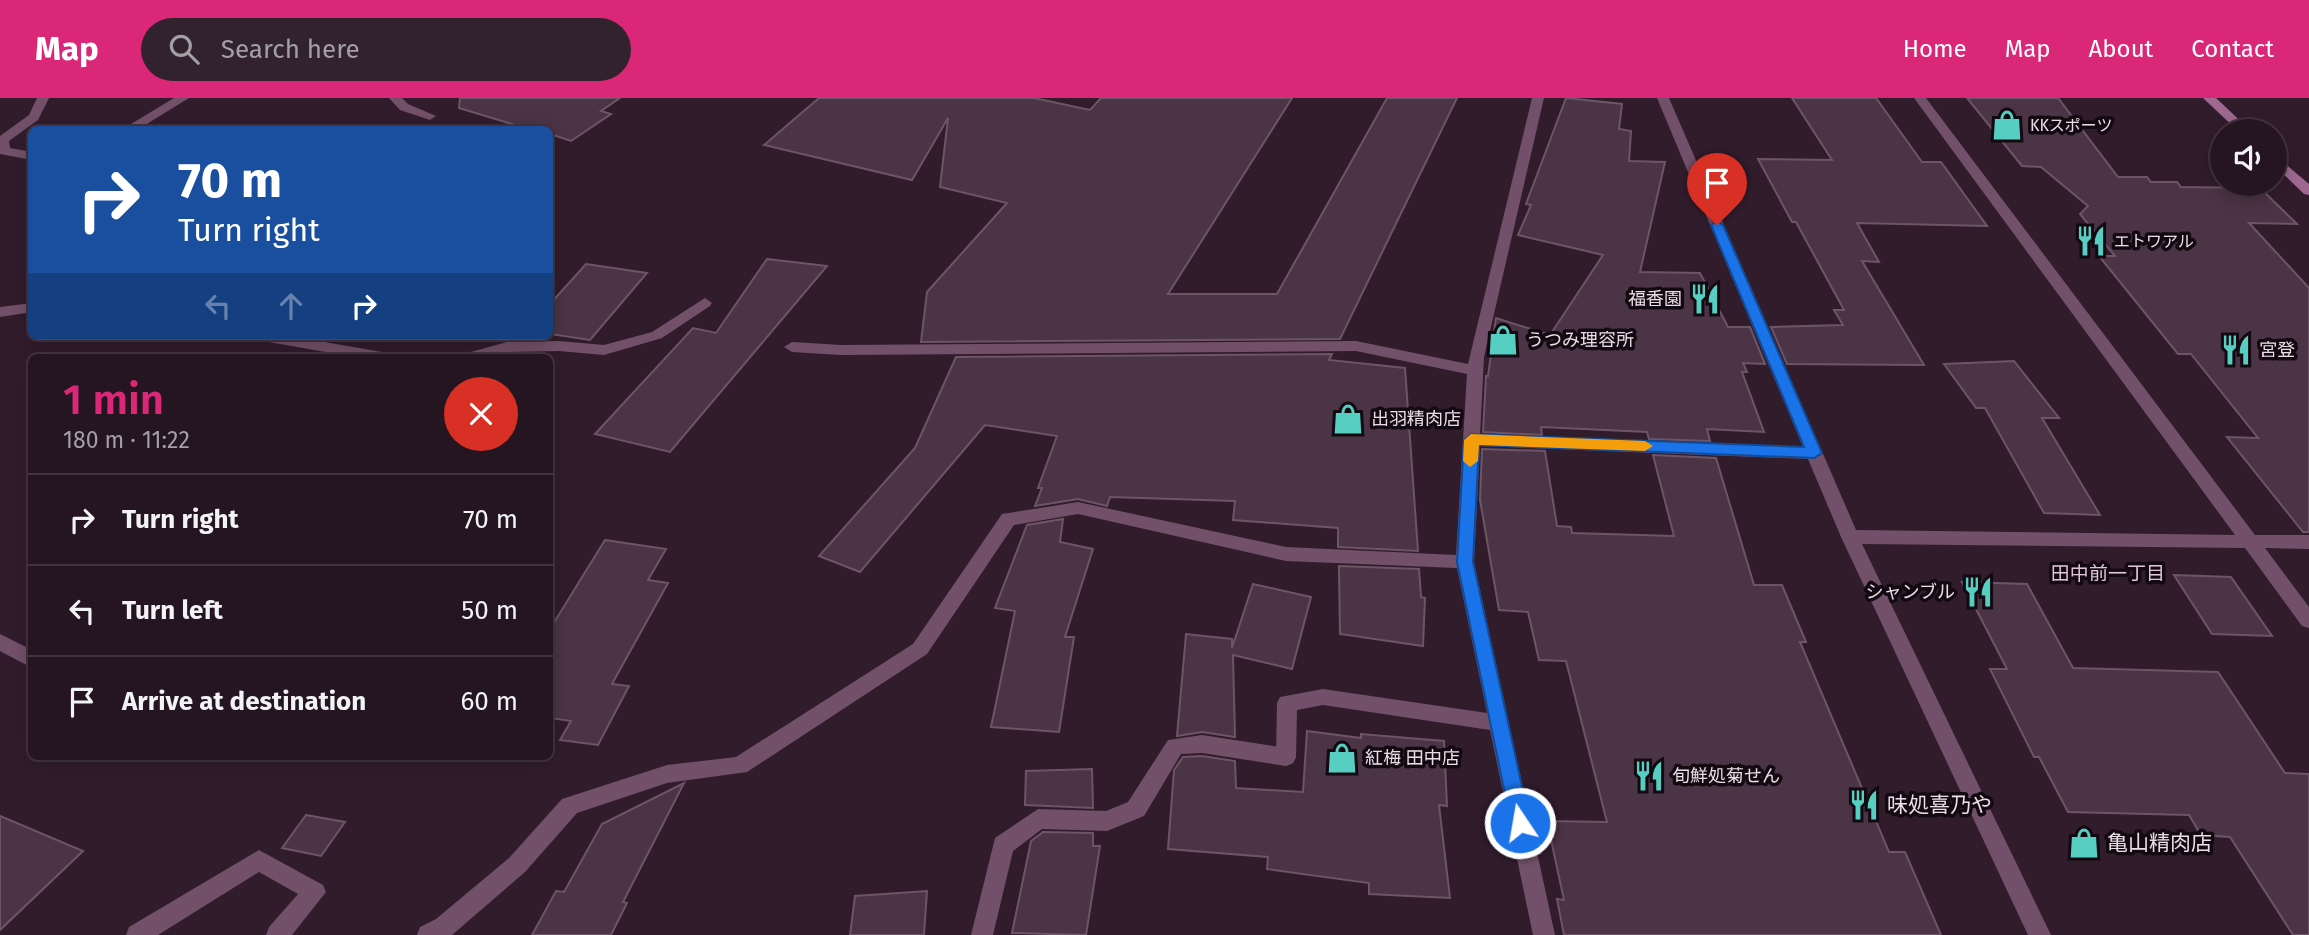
<!DOCTYPE html>
<meta charset="utf-8">
<style>
body{margin:0;font-family:"Fira Sans","Noto Sans JP",sans-serif;background:#31222e;color:#f1f3f6;height:100vh;display:flex;flex-direction:column;font-size:26px;white-space:nowrap}
*{box-sizing:border-box;margin:0}
p{font-size:23px;color:#a39fa5}
.icon{flex:none;width:38px;height:38px;fill:none;stroke:currentColor;stroke-width:2;stroke-linecap:round;stroke-linejoin:round}
.map{position:relative;flex:1;overflow:hidden}
.details{position:absolute;left:28px;top:256px;width:525px;height:406px;display:flex;flex-direction:column;background:#251521;border-radius:10px;box-shadow:0 4px 18px #0003,0 0 0 2px #42343f}
.details>*{flex:none}
.guide{position:absolute;left:28px;top:28px;width:525px;height:214px;border-radius:10px;box-shadow:0 4px 18px #0003,0 0 0 2px #42343f;background:#1a4fa0;color:#fff;overflow:hidden}
.buttons{position:absolute;left:2210px;top:21px;display:grid;gap:14px}
.buttons a{display:grid;place-items:center;width:77px;height:77px;border-radius:50%;background:#251521;box-shadow:0 4px 18px #0003,0 0 0 2px #42343f;font-size:35px}
.pin{position:absolute;display:grid;place-items:center;width:60px;height:60px;color:#fff;margin:-72px -30px;border-radius:50% 50% 50% 0;rotate:-45deg;box-shadow:0 0 7px #0007}
.pin .icon{rotate:45deg}
.me{position:absolute;width:77px;margin:-38px;rotate:348deg;stroke-linejoin:round;filter:drop-shadow(0 0 5px #0008)}
.turn{display:flex;align-items:center;gap:24px;height:147px;padding:0 35px;font-size:32px}
.turn .icon{width:91px;height:91px;stroke-width:2.5}
.turn b{display:block;font-size:49px;line-height:60px}
.lanes{display:flex;align-items:center;height:66px;padding:0 35px;background:#0003;justify-content:center;gap:35px;direction:ltr}
.lanes .off{opacity:.35}
.round{display:grid;place-items:center;flex:none;width:74px;height:74px;border-radius:37px;background:#31222e}
.head{display:flex;align-items:center;justify-content:space-between;height:119px;padding:0 35px}
h1{font-size:42px;font-weight:600;line-height:52px;color:#db2777}
ul{padding:0;list-style:none}
li{display:flex;align-items:center;gap:21px;height:91px;padding:0 35px;border-top:2px solid #42343f}
li div{flex:1}
li b{display:block;font-size:26px}
li em{font-style:normal}
header{display:flex;align-items:center;gap:42px;box-sizing:border-box;height:98px;padding:0 35px;background:#db2777;color:#fff}
header strong{font-size:33px}
nav{display:flex;gap:38px;margin-inline-start:auto;font-size:24px}
.search{width:490px;height:63px;background:#31222e;display:flex;align-items:center;gap:18px;box-sizing:border-box;padding:0 24px;border-radius:38px;color:#a39fa5;font-size:26px}
.map>svg:first-child{display:block}
.building{fill:#4b3445;stroke:#6d5567;stroke-width:2}
.lines{fill:none;stroke-linecap:round;stroke-linejoin:round}
.lane{fill:#725069;fill-rule:evenodd}
.street{fill:#725069;fill-rule:evenodd}
.secondary{fill:#9e6891;fill-rule:evenodd}
.route{fill:#1a73e8;stroke:#114b97;stroke-width:2}
.slow{fill:#f59e0b}
.labels{text-anchor:middle;dominant-baseline:central;stroke-width:7;stroke-linejoin:round;paint-order:stroke}
.far-poi-label{font-size:16px;fill:#ebdde7;stroke:#130a11;text-anchor:start}
.poi-label{font-size:18px;fill:#ebdde7;stroke:#130a11;text-anchor:start}
.neighbourhood-label{font-size:19px;fill:#e1c4d9;stroke:#130a11}
.near-poi-label{font-size:21px;fill:#ebdde7;stroke:#130a11;text-anchor:start}
</style>
<header>
<strong>Map</strong>
<div class="search"><svg class="icon" aria-label="search" viewBox="0 0 24 24"><circle cx="10" cy="10" r="6"/><path d="M15 15l6 6"/></svg>Search here</div>
<nav><a>Home</a><a>Map</a><a>About</a><a>Contact</a></nav>
</header>
<div class="map">
<svg width="2309" height="837" viewBox="0 0 2309 837">
<rect width="100%" height="100%" fill="#311c2c"/>
<g class="building">
<path d="M460,0H620L601,13L611,16L571,43L550,36V32H532L459,10Z"/>
<path d="M819,0H1034L1090,12L1101,0H1292L1168,196H1277L1387,0H1457L1340,241L921,244L927,194L1007,105L940,89L948,20L912,82L764,47Z"/>
<path d="M1566,0L1622,6L1619,31L1631,33L1629,63L1665,64L1640,174L1700,175L1728,229H1750L1765,266L1743,265L1747,274H1742L1764,334L1707,331L1710,343L1649,341L1647,334L1541,329L1542,337L1483,334L1486,278H1488L1496,220L1550,237L1603,157L1518,137L1531,107L1526,106Z"/>
<path d="M1792,0H1876L1922,64H1941L1987,128L1857,125L1879,164L1862,163L1924,267L1787,266L1771,229L1843,227L1834,212H1844L1796,124H1792L1758,61L1832,62Z"/>
<path d="M1967,0H2058L2118,79H2147L2151,84H2177L2181,89L2260,90L2297,126L2249,125L2309,190V434H2303L2227,339L2258,340L2191,256H2178L2099,158H2115L2080,116L2088,108L2041,69L2022,68Z"/>
<path d="M767,161L827,168L670,354L595,336L693,230L716,235Z"/>
<path d="M586,166L647,175L590,242L550,236V206Z"/>
<path d="M1332,256L1329,262L1405,270L1418,453L1338,449V430L1233,422L1235,403L1110,399L1107,408L1078,401L1035,408L1042,390H1038L1057,338L985,327L860,474L819,458L915,350L956,259Z"/>
<path d="M2014,263L2059,320H2042L2100,417L2044,415L1985,310H1976L1944,266Z"/>
<path d="M1482,351L1545,353L1557,428L1571,429L1572,435L1674,438L1653,357L1716,360L1754,487H1782L1806,544H1800L1889,754H1905L1941,837H1564L1557,801L1564,802L1547,723L1607,724L1566,563L1539,562L1528,514L1499,512L1480,402Z"/>
<path d="M1063,421L1060,444L1093,451L1065,539H1074L1059,634L991,629L1015,513L995,510L1027,427Z"/>
<path d="M605,442L666,451L648,482L668,485L612,586L629,588L598,647L560,642L571,623L550,620V531Z"/>
<path d="M1339,468L1419,471L1421,499L1425,500L1423,548L1340,536Z"/>
<path d="M2174,477L2231,479L2272,538L2212,536Z"/>
<path d="M1962,484L2027,486L2073,570L2218,574L2285,675L2309,676V837H2293L2230,739L2201,737L2189,717L2068,714L2039,659H2034L1990,571H2007Z"/>
<path d="M1253,486L1311,499L1292,571L1233,557L1235,639L1202,634L1177,638L1186,536L1232,541V550Z"/>
<path d="M1307,633L1361,640V636L1444,643L1447,708L1439,707L1450,800L1369,796V785L1267,771L1268,759L1168,751L1174,672L1183,659L1202,658L1235,663L1236,690L1303,694Z"/>
<path d="M1092,671L1093,710L1025,707L1026,673Z"/>
<path d="M684,685L623,804L627,805L611,837H532L556,793L564,794L602,726Z"/>
<path d="M306,717L345,724L321,758L282,750Z"/>
<path d="M0,718L83,753L0,832Z"/>
<path d="M1043,734L1093,735V748H1100L1086,837L1012,835L1031,743Z"/>
<path d="M927,793L924,837H850L855,798Z"/>
</g>
<g class="lines">
<path class="lane" d="M1202,637L1286,650L1293,653L1296,659L1293,665L1286,668L1202,655L1181,656L1144,718L1107,733L1042,731L1013,753L993,837H971L995,740L1038,711L1106,713L1128,704L1168,642Z"/>
<g class="street">
<path d="M37,0H49L38,22L9,43L10,50L32,54V62L0,56V38L29,17Z"/>
<path d="M174,0H189L137,32H121Z"/>
<path d="M389,0H402L408,6L436,18L430,22L400,12Z"/>
<path d="M1532,0H1544L1484,259L1480,337L1803,349L1657,0H1669L1856,432L2235,437L1914,0H1926L2255,437H2309V451L2265,450L2309,509V530L2302,528L2245,450L1862,446L2051,837H2028L1841,439L1808,361L1480,348L1474,464L1555,837H1533L1490,632L1323,607L1297,612L1296,659L1293,665L1286,668L1279,665L1276,659L1277,605L1280,599L1323,591L1487,615L1457,470L1286,463L1078,416L1014,427L927,556L747,674L667,685L577,715L525,774L452,837H417L420,829L436,821L509,760L562,701L667,667L736,659L913,546L1002,416L1078,404L1286,449L1456,457L1467,276L1356,253L841,257L792,254L784,249L792,244L841,247L1356,243L1468,266Z"/>
<path d="M705,200L712,205L710,208L662,240L604,257L559,253L507,254L490,259H464L467,255L507,244L559,243L604,247L652,234Z"/>
<path d="M32,205V214L0,219V209Z"/>
<path d="M255,238H290L382,254L390,259H354L263,243Z"/>
<path d="M0,536L32,552V570L0,553Z"/>
<path d="M259,752L323,787L326,794L292,837H266L269,829L298,796L259,774L158,837H126L129,829Z"/>
</g>
<g class="secondary">
<path d="M2203,0H2216L2251,33H2238Z"/>
<path d="M2275,57L2309,86V97L2304,96L2275,68Z"/>
</g>
</g>
<path class="route" d="M1717,123L1723,127L1822,355L1814,360L1479,347L1473,464L1530,725L1527,732L1520,734L1513,732L1511,725L1457,464L1464,342L1471,336L1804,349L1711,127Z"/>
<path class="slow" d="M1471,336L1645,343L1653,348L1645,353L1479,347L1478,363L1470,369L1463,363L1464,342Z"/>
<defs>
<g id="shop-bare" transform="scale(2.415)"><path d="M-5-2.5h2.3a2.7 3.5 0 0 1 5.4 0H5L5.5 6h-11ZM-1.5-2.5h3a1.5 2.3 0 0 0-3 0Z" fill="#57cec2" stroke="#130a11" stroke-width="2.5" paint-order="stroke"/></g>
<g id="restaurant-bare" transform="scale(2.415)"><path d="M-5-6h1v4h1v-4h1v4h1v-4h1v5L-1.5 .5V6h-2V.5L-5-1ZM5-6V6H3V1.5H1.5Q1.5-4 5-6Z" fill="#57cec2" stroke="#130a11" stroke-width="2.5" paint-order="stroke"/></g>
</defs>
<g fill-rule="evenodd">
<use href="#shop-bare" x="2007" y="27"/>
<use href="#restaurant-bare" x="2091" y="143"/>
<use href="#restaurant-bare" x="1705" y="201"/>
<use href="#shop-bare" x="1503" y="242"/>
<use href="#restaurant-bare" x="2236" y="252"/>
<use href="#shop-bare" x="1348" y="321"/>
<use href="#restaurant-bare" x="1978" y="494"/>
<use href="#shop-bare" x="1342" y="660"/>
<use href="#restaurant-bare" x="1649" y="678"/>
<use href="#restaurant-bare" x="1864" y="707"/>
<use href="#shop-bare" x="2084" y="745"/>
</g>
<g class="labels">
<g class="far-poi-label">
<text x="2030" y="27">KKスポーツ</text>
<text x="2114" y="143">エトワアル</text>
</g>
<g class="poi-label">
<text x="1682" y="201" text-anchor="end">福香園</text>
<text x="1526" y="242">うつみ理容所</text>
<text x="2259" y="252">宮登</text>
<text x="1371" y="321">出羽精肉店</text>
<text x="1955" y="494" text-anchor="end">シャンブル</text>
<text x="1365" y="660">紅梅 田中店</text>
<text x="1672" y="678">旬鮮処菊せん</text>
</g>
<g class="neighbourhood-label">
<text x="2108" y="475">田中前一丁目</text>
</g>
<g class="near-poi-label">
<text x="1887" y="707">味処喜乃や</text>
<text x="2107" y="745">亀山精肉店</text>
</g>
</g>
</svg>
<div class="buttons">
<a><svg class="icon" aria-label="sound" viewBox="0 0 24 24"><path d="M4 9h4l5-4v14l-5-4H4zM17 9q2 3 0 6"/></svg></a>
</div>
<div class="pin" style="left:1717px;top:127px;background:#d93025"><svg class="icon" aria-label="arrive" viewBox="0 0 24 24"><path d="M6 21V4h12l-3 4 3 4H6"/></svg></div>
<svg class="me" style="left:1520px;top:725px" viewBox="-20 -20 40 40"><circle r="17" fill="#1a73e8" stroke="#fff" stroke-width="3"/><path d="M0-11L8 9 0 5-8 9z" fill="#fff"/></svg>
<div class="guide">
<div class="turn"><svg class="icon" aria-label="right" viewBox="0 0 24 24"><path d="M7 20v-9h11M14 6l5 5-5 5"/></svg><div><b>70 m</b>Turn right</div></div>
<div class="lanes"><svg class="icon off" aria-label="left" viewBox="0 0 24 24"><path d="M17 20v-9H6M10 6l-5 5 5 5"/></svg><svg class="icon off" aria-label="ahead" viewBox="0 0 24 24"><path d="M12 20V5M6 11l6-6 6 6"/></svg><svg class="icon" aria-label="right" viewBox="0 0 24 24"><path d="M7 20v-9h11M14 6l5 5-5 5"/></svg></div>
</div>
<section class="details">
<div class="head"><div><h1>1 min</h1><p>180 m · 11:22</p></div><a class="round" style="background:#d93025;color:#fff"><svg class="icon" aria-label="close" viewBox="0 0 24 24"><path d="M6 6l12 12M18 6L6 18"/></svg></a></div>
<ul>
<li><svg class="icon" aria-label="right" viewBox="0 0 24 24"><path d="M7 20v-9h11M14 6l5 5-5 5"/></svg><div><b>Turn right</b></div><em>70 m</em></li>
<li><svg class="icon" aria-label="left" viewBox="0 0 24 24"><path d="M17 20v-9H6M10 6l-5 5 5 5"/></svg><div><b>Turn left</b></div><em>50 m</em></li>
<li><svg class="icon" aria-label="arrive" viewBox="0 0 24 24"><path d="M6 21V4h12l-3 4 3 4H6"/></svg><div><b>Arrive at destination</b></div><em>60 m</em></li>
</ul>
</section>
</div>
